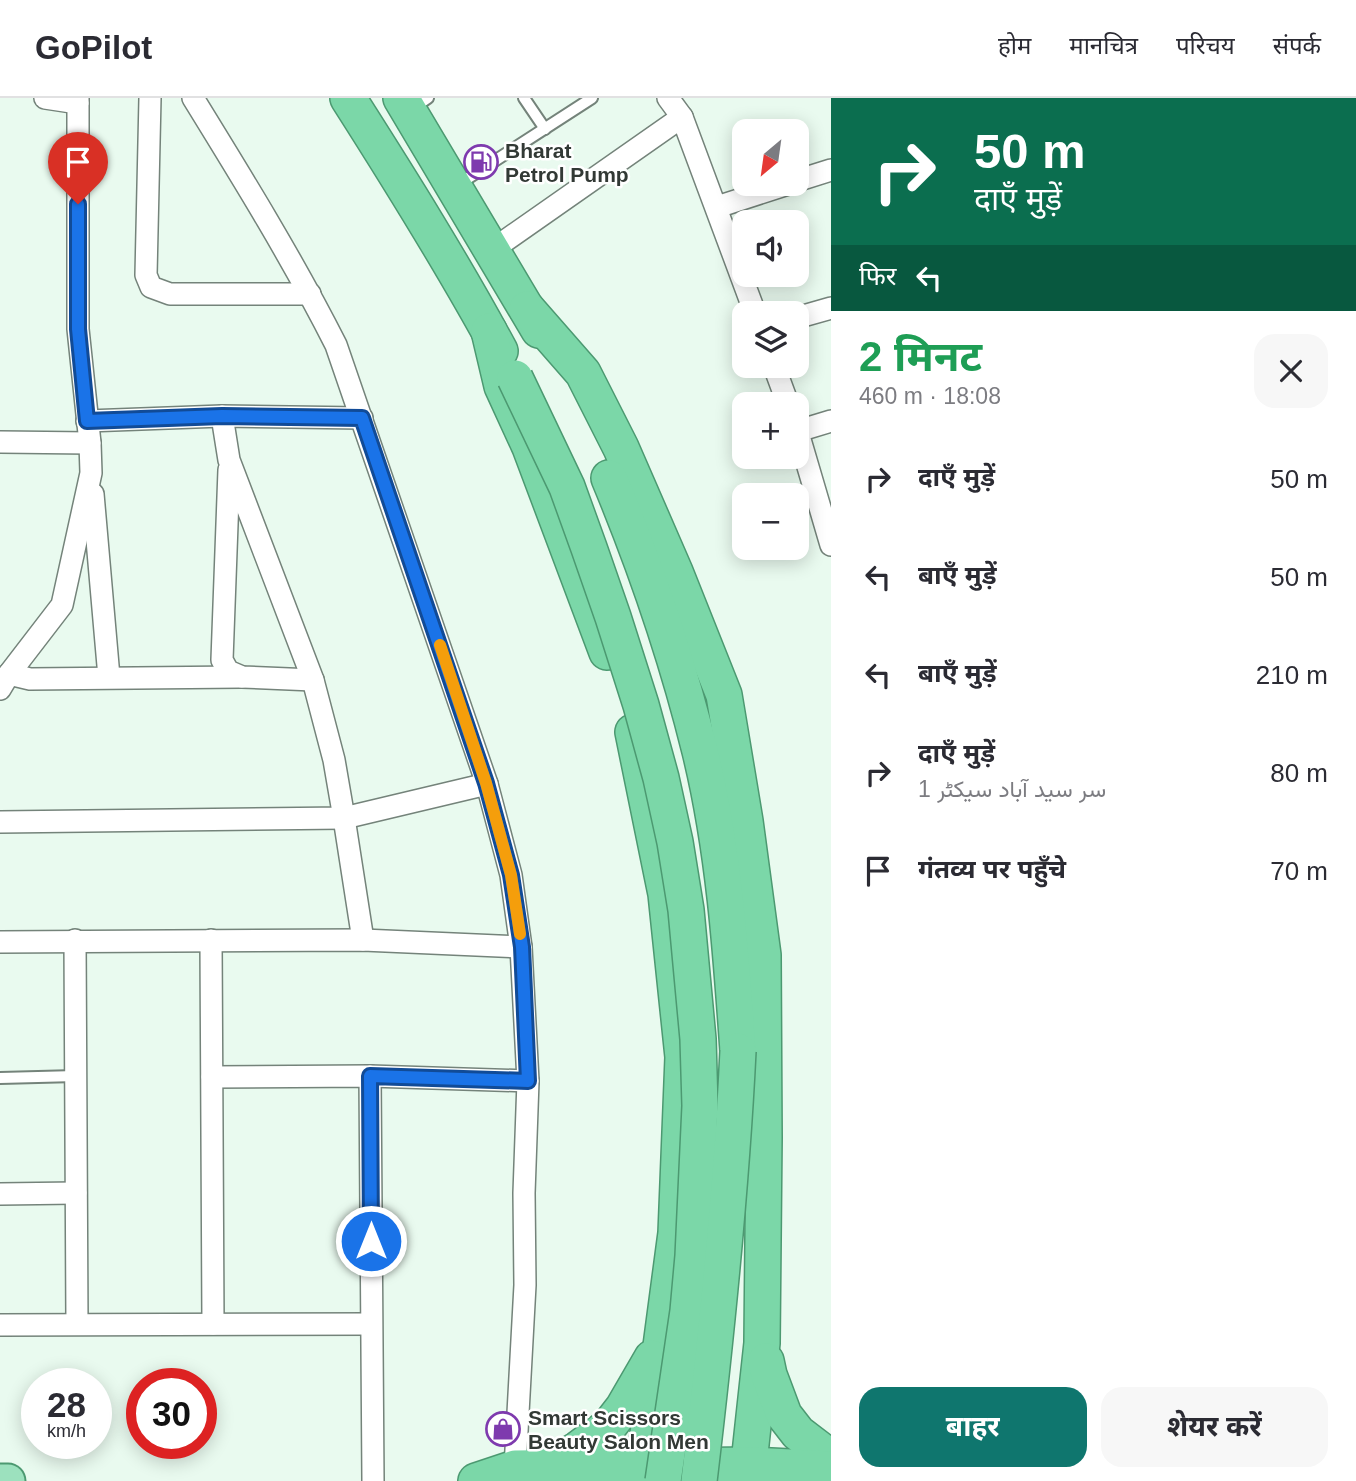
<!DOCTYPE html>
<html lang="hi">
<meta charset="utf-8">
<style>
body{margin:0;font-family:Helvetica,Vazirmatn,"Noto Sans Devanagari",sans-serif;background:#f7f7f7;color:#2b2b33;height:100vh;display:flex;flex-direction:column;font-size:26px;white-space:nowrap}
*{box-sizing:border-box;margin:0}
p{font-size:23px;color:#7c7c81}
.icon{flex:none;width:38px;height:38px;fill:none;stroke:currentColor;stroke-width:2;stroke-linecap:round;stroke-linejoin:round}
.map{position:relative;flex:1;overflow:hidden}
.drawer{display:flex;flex-direction:column;background:#fff;width:525px}
.drawer>*{flex:none}
.banner{background:#0b6e4f;color:#fff;overflow:hidden}
.needle{width:46px;rotate:209deg}
.tools{position:absolute;left:732px;top:21px;display:grid;gap:14px}
.tools a{display:grid;place-items:center;width:77px;height:77px;border-radius:14px;background:#fff;box-shadow:0 4px 18px #0003;font-size:35px}
.speed{position:absolute;left:21px;top:1270px;display:flex;gap:14px;font-size:35px;font-weight:700;text-align:center}
.speed>*{display:grid;place-content:center;width:91px;height:91px;border-radius:50%;background:#fff;box-shadow:0 4px 18px #0003;line-height:1}
.speed small{font-size:18px;font-weight:400}
.speed .limit{border:10px solid #d22;background:#fff;color:#111}
.pin{position:absolute;display:grid;place-items:center;width:60px;height:60px;color:#fff;margin:-72px -30px;border-radius:50% 50% 50% 0;rotate:-45deg;box-shadow:0 0 7px #0007}
.pin .icon{rotate:45deg}
.me{position:absolute;width:77px;margin:-38px;rotate:0deg;stroke-linejoin:round;filter:drop-shadow(0 0 5px #0008)}
.turn{display:flex;align-items:center;gap:24px;height:147px;padding:0 28px;font-size:32px}
.turn .icon{width:91px;height:91px;stroke-width:2.5}
.turn b{display:block;font-size:49px;line-height:60px}
.then{display:flex;align-items:center;height:66px;padding:0 28px;background:#0003;gap:14px;font-size:26px}
.round{display:grid;place-items:center;flex:none;width:74px;height:74px;border-radius:21px;background:#f7f7f7}
.summary{display:flex;align-items:center;justify-content:space-between;height:119px;padding:0 28px}
h1{font-size:42px;font-weight:700;line-height:52px;color:#1e9e55}
.primary-button{display:flex;gap:14px;margin-top:auto;padding:14px 28px}
.primary-button a{flex:1;height:80px;border-radius:21px;background:#0f766e;color:#fff;font-size:28px;font-weight:700;line-height:80px;text-align:center}
.primary-button a+a{background:#f7f7f7;color:#2b2b33}
ul{padding:0;list-style:none}
li{display:flex;align-items:center;gap:21px;height:98px;padding:0 28px}
li div{flex:1}
li b{display:block;font-size:26px}
li em{font-style:normal}
header{display:flex;align-items:center;gap:42px;box-sizing:border-box;height:98px;padding:0 35px;background:#fff;border-bottom:2px solid #e1e1e2}
header strong{font-size:33px}
nav{display:flex;gap:38px;margin-inline-start:auto;font-size:24px}
main{display:flex;flex:1;min-height:0}
.map>svg:first-child{display:block}
.lines{fill:none;stroke-linecap:round;stroke-linejoin:round}
.service-casing{stroke:#74837a;stroke-width:14}
.minor-casing{stroke:#74837a;stroke-width:24}
.primary-casing{stroke:#4c9971;stroke-width:37}
.trunk-casing{stroke:#4c9971;stroke-width:38}
.service{stroke:#fff;stroke-width:10}
.minor{stroke:#fff;stroke-width:21}
.primary{stroke:#9ce1be;stroke-width:33}
.trunk{stroke:#7bd7a8;stroke-width:35}
.trunk-bridge-casing{stroke:#4c9971;stroke-width:38;stroke-linecap:butt}
.trunk-bridge{stroke:#7bd7a8;stroke-width:35}
.route-casing{stroke:#114b97;stroke-width:18}
.route{stroke:#1a73e8;stroke-width:12}
.slow{stroke:#f59e0b;stroke-width:12}
.labels{text-anchor:middle;dominant-baseline:central;stroke-width:5;stroke-linejoin:round;paint-order:stroke}
.poi-label{font-size:21px;font-weight:bold;fill:#323935;stroke:#fff;text-anchor:start}
</style>
<header>
<strong>GoPilot</strong>
<nav><a>होम</a><a>मानचित्र</a><a>परिचय</a><a>संपर्क</a></nav>
</header>
<main>
<div class="map">
<svg width="831" height="1383" viewBox="0 0 831 1383">
<rect width="100%" height="100%" fill="#e9faef"/>
<g class="lines">
<g class="service-casing">
<g id="service">
<path d="M524,0L545,31"/>
<path d="M412,11L428,0"/>
<path d="M459,86L592,0"/>
<path d="M0,980L76,978"/>
</g>
</g>
<g class="minor-casing">
<g id="minor">
<path d="M45,0L78,5"/>
<path d="M150,0L146,177L151,189L170,196H310"/>
<path d="M193,0C243,81 293,162 336,247L487,686L511,777L521,849L528,983L524,1095L525,1187L515,1370"/>
<path d="M668,0L682,19L755,215"/>
<path d="M796,83L831,72"/>
<path d="M717,109L788,86"/>
<path d="M492,152L682,19"/>
<path d="M796,220L831,210"/>
<path d="M774,268L788,306"/>
<path d="M222,318L229,362L313,582L334,662L344,720L363,842"/>
<path d="M87,323L222,318L362,320"/>
<path d="M796,328L831,447"/>
<path d="M798,333L831,323"/>
<path d="M0,344L90,345"/>
<path d="M229,372L222,562L228,573L242,579L313,582"/>
<path d="M93,396L109,579"/>
<path d="M9,576L30,581L242,579"/>
<path d="M0,591L9,576L62,507L91,375L90,345L78,231V0"/>
<path d="M0,724L344,720L487,686"/>
<path d="M75,842L77,1226"/>
<path d="M211,842L213,1226"/>
<path d="M0,844L363,842L521,849"/>
<path d="M370,978L373,1383"/>
<path d="M212,979L370,978L528,983"/>
<path d="M0,1096L76,1095"/>
<path d="M0,1227L371,1226"/>
</g>
</g>
<g class="primary-casing">
<path id="primary" d="M0,1383H8"/>
</g>
<g class="trunk-casing">
<g id="trunk">
<path d="M348,0C401,83 453,166 500,253"/>
<path d="M401,0L539,232"/>
<path d="M527,211L583,275L621,350L675,474L724,597L745,723L763,857L764,1039L762,1245L747,1383"/>
<path d="M489,233L502,288L530,349L607,554"/>
<path d="M609,380C646,469 677,560 700,653C724,751 731,853 738,953"/>
<path d="M633,634L666,796L683,959L676,1135L661,1248L641,1383"/>
<path d="M766,1263L769,1277L784,1317L798,1335L831,1360"/>
<path d="M546,1364L562,1361L578,1351L609,1328L623,1310L652,1260"/>
<path d="M476,1383L515,1370L749,1367L831,1371"/>
</g>
</g>
<use href="#service" class="service"/>
<use href="#minor" class="minor"/>
<use href="#primary" class="primary"/>
<use href="#trunk" class="trunk"/>
<g class="trunk-bridge-casing">
<g id="trunk-bridge">
<path d="M515,280L567,389L589,450L613,519L641,607L661,680L675,744L686,812L698,941L700,1008L693,1158L688,1213L663,1383"/>
<path d="M699,1383C716,1240 731,1098 738,953"/>
</g>
</g>
<use href="#trunk-bridge" class="trunk-bridge"/>
</g>
<g class="lines">
<g class="route-casing">
<path id="route" d="M78,106V231L87,323L222,318L362,320L486,685L511,777L522,849L528,983L370,978L371,1143"/>
</g>
<use href="#route" class="route"/>
<path class="slow" d="M440,547L486,685L511,777L520,836"/>
</g>
<defs>
<g id="fuel-ring" transform="scale(1.75)"><circle r="9.5" fill="#fff" stroke="#7e3aae" stroke-width="1.5"/><path d="M-5.5-6h7V0h2V4h1.3V-2.5L3-4.5l.8-.8L6-3V5H2.5V1h-1V6h-7ZM-4.2-4.7v3.2H.2V-4.7Z" fill="#7e3aae"/></g>
<g id="shop-ring" transform="scale(1.75)"><circle r="9.5" fill="#fff" stroke="#7e3aae" stroke-width="1.5"/><path d="M-5-2.5h2.3a2.7 3.5 0 0 1 5.4 0H5L5.5 6h-11ZM-1.5-2.5h3a1.5 2.3 0 0 0-3 0Z" fill="#7e3aae"/></g>
</defs>
<g fill-rule="evenodd">
<use href="#fuel-ring" x="481" y="64"/>
<use href="#shop-ring" x="503" y="1331"/>
</g>
<g class="labels">
<g class="poi-label">
<text x="505" y="52">Bharat<tspan x="505" dy="24">Petrol Pump</tspan></text>
<text x="528" y="1319">Smart Scissors<tspan x="528" dy="24">Beauty Salon Men</tspan></text>
</g>
</g>
</svg>
<div class="tools">
<a><svg class="needle" viewBox="-14 -14 28 28"><path d="M0-13l5 13h-10z" fill="#e53935"/><path d="M0 13l5-13h-10z" fill="#7c7c81"/></svg></a>
<a><svg class="icon" aria-label="sound" viewBox="0 0 24 24"><path d="M4 9h4l5-4v14l-5-4H4zM17 9q2 3 0 6"/></svg></a>
<a><svg class="icon" aria-label="layers" viewBox="0 0 24 24"><path d="M12 4l9 5-9 5-9-5zM3 14l9 5 9-5"/></svg></a>
<a>+</a>
<a>−</a>
</div>
<div class="speed"><div>28<small>km/h</small></div><div class="limit">30</div></div>
<div class="pin" style="left:78px;top:106px;background:#d93025"><svg class="icon" aria-label="arrive" viewBox="0 0 24 24"><path d="M6 21V4h12l-3 4 3 4H6"/></svg></div>
<svg class="me" style="left:371px;top:1143px" viewBox="-20 -20 40 40"><circle r="17" fill="#1a73e8" stroke="#fff" stroke-width="3"/><path d="M0-11L8 9 0 5-8 9z" fill="#fff"/></svg>
</div>
<section class="drawer">
<div class="banner">
<div class="turn"><svg class="icon" aria-label="right" viewBox="0 0 24 24"><path d="M7 20v-9h11M14 6l5 5-5 5"/></svg><div><b>50 m</b>दाएँ मुड़ें</div></div>
<div class="then">फिर<svg class="icon" aria-label="left" viewBox="0 0 24 24"><path d="M17 20v-9H6M10 6l-5 5 5 5"/></svg></div>
</div>
<div class="summary"><div><h1>2 मिनट</h1><p>460 m · 18:08</p></div><a class="round"><svg class="icon" aria-label="close" viewBox="0 0 24 24"><path d="M6 6l12 12M18 6L6 18"/></svg></a></div>
<ul>
<li><svg class="icon" aria-label="right" viewBox="0 0 24 24"><path d="M7 20v-9h11M14 6l5 5-5 5"/></svg><div><b>दाएँ मुड़ें</b></div><em>50 m</em></li>
<li><svg class="icon" aria-label="left" viewBox="0 0 24 24"><path d="M17 20v-9H6M10 6l-5 5 5 5"/></svg><div><b>बाएँ मुड़ें</b></div><em>50 m</em></li>
<li><svg class="icon" aria-label="left" viewBox="0 0 24 24"><path d="M17 20v-9H6M10 6l-5 5 5 5"/></svg><div><b>बाएँ मुड़ें</b></div><em>210 m</em></li>
<li><svg class="icon" aria-label="right" viewBox="0 0 24 24"><path d="M7 20v-9h11M14 6l5 5-5 5"/></svg><div><b>दाएँ मुड़ें</b><p>سر سید آباد سیکٹر 1</p></div><em>80 m</em></li>
<li><svg class="icon" aria-label="arrive" viewBox="0 0 24 24"><path d="M6 21V4h12l-3 4 3 4H6"/></svg><div><b>गंतव्य पर पहुँचे</b></div><em>70 m</em></li>
</ul>
<div class="primary-button"><a>बाहर</a><a>शेयर करें</a></div>
</section>
</main>
